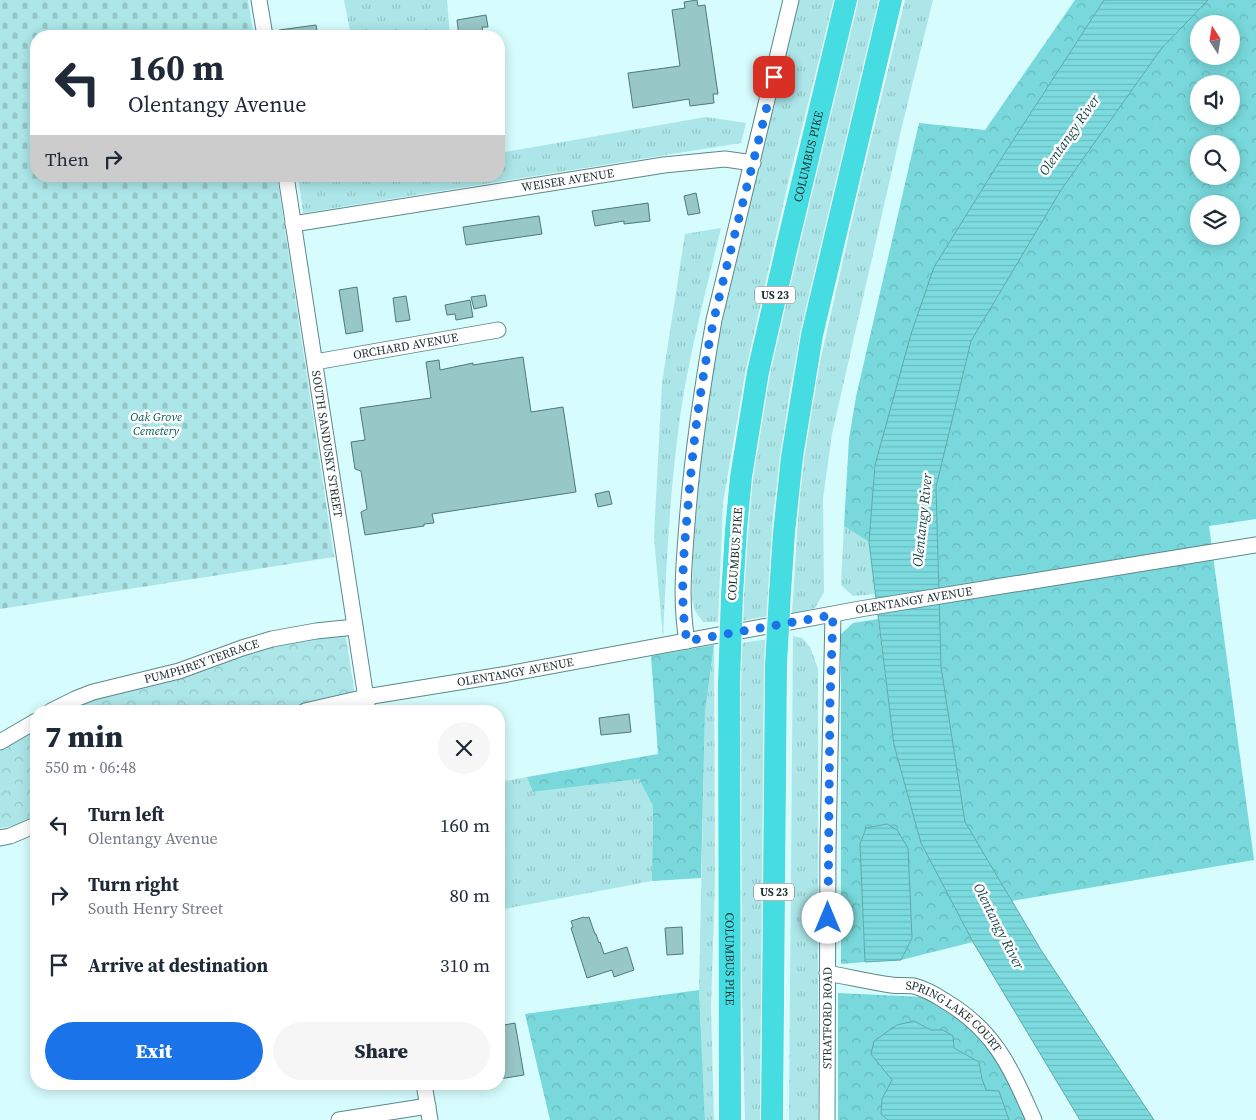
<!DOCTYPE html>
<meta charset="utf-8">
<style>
body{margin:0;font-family:"Source Serif 4",serif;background:#f6f6f7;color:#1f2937;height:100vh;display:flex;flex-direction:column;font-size:19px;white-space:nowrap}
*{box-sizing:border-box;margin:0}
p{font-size:16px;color:#747a83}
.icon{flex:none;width:28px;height:28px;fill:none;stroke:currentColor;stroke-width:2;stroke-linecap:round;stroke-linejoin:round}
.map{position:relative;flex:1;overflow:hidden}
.details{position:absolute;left:30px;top:705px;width:475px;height:385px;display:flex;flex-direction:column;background:#fff;border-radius:20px;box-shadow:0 2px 12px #0003}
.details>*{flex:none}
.banner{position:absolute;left:30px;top:30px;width:475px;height:152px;border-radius:20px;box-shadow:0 2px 12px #0003;background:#fff;color:#1f2937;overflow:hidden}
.needle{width:32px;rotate:348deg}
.fabs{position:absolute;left:1190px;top:15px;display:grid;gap:10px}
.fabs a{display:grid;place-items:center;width:50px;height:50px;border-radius:50%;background:#fff;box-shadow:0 2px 12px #0003;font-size:25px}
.pin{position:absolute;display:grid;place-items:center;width:42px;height:42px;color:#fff;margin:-21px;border-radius:10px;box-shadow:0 2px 8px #0006}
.me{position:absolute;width:55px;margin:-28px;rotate:0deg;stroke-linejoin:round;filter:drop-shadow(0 0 4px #0008)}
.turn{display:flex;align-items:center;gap:18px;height:105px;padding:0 15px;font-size:22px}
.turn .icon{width:65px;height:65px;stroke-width:2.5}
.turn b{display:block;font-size:35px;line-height:42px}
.then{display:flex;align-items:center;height:48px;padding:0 15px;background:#0003;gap:10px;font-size:19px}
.round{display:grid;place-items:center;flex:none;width:52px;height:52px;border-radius:26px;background:#f6f6f7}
.overview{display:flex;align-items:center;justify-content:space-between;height:85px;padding:0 15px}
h1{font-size:30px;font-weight:800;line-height:38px}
.action{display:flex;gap:10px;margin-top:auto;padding:10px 15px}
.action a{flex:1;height:58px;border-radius:30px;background:#1a73e8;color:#fff;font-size:20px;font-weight:800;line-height:58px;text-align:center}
.action a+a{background:#f6f6f7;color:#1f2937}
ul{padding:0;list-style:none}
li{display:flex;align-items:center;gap:15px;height:70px;padding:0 15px}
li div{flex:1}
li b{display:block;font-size:19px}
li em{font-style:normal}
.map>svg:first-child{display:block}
.grass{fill:url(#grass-tufts)}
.forest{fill:url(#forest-crowns);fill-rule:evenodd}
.cemetery{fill:url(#cemetery-stones)}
.park{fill:url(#park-crowns)}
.water{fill:url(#water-rules);stroke:#5fa8aa}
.building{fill:#98c7c8;stroke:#4d7a7b}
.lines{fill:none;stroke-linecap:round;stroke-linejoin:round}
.minor-casing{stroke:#5c888a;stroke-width:17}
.highway-casing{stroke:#fff;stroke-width:24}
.minor{stroke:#fff;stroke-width:15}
.highway{stroke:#45dde2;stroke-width:22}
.highway-bridge-casing{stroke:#fff;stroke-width:24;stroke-linecap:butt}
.highway-bridge{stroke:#45dde2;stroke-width:22}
.route{stroke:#1a73e8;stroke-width:9;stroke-dasharray:0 16.2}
.labels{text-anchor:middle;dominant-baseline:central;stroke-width:5;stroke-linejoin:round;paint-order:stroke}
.shield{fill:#fff;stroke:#626f70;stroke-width:1}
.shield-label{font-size:11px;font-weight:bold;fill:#1e3132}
.street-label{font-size:12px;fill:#1e3132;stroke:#fff}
.park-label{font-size:12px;font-style:italic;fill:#005a5d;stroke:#fff}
.water-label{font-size:14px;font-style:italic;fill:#1e4a4c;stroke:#fff}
</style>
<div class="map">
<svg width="1256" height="1120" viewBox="0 0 1256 1120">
<defs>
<pattern id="grass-tufts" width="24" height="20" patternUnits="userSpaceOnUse" patternTransform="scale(1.25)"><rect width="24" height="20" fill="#ace6e8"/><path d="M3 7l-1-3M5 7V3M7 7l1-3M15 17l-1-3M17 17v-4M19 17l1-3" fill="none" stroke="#94c6c7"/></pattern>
<pattern id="forest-crowns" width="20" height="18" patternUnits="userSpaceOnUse" patternTransform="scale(1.25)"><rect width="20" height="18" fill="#78d8db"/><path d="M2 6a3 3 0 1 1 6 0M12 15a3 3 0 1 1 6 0" fill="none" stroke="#67babc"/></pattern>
<pattern id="cemetery-stones" width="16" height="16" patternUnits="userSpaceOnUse" patternTransform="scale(1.25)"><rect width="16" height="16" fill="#ace6e8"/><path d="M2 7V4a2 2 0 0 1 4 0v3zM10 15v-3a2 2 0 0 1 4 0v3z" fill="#94c6c7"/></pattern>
<pattern id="park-crowns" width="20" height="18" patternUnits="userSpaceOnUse" patternTransform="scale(1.25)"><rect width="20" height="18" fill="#ace6e8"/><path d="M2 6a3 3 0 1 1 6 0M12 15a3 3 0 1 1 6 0" fill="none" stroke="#94c6c7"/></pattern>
<pattern id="water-rules" width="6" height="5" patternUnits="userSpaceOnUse" patternTransform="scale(1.25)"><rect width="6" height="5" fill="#7bdbde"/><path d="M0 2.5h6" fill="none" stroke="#6abcbf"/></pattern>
</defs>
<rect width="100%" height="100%" fill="#d6fcfd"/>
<g class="grass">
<path d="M344,0H447L450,36H351Z"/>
<path d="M798,0H834L789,179L745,374L723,503L718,622H703L695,611L692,600L693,555L700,462L717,344Z"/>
<path d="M856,0H881L817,264L790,390L773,516L768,616L742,621L744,564L751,481L761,400Z"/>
<path d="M905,0H933L903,122L832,434L823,498L824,592L815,608L792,614L801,472L817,375L861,181Z"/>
<path d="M706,117L746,123L741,143L303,213L298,176H499V153Z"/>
<path d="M721,228C704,299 685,369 677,441C669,506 666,572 663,638L654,537L662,383L685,234Z"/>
<path d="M844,526L869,542L875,594L853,596L841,585Z"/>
<path d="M793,636L802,638L810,647L818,669V1120H789Z"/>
<path d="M769,639L765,1120H745L741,956V643Z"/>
<path d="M714,645L715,881L711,1008L714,1120H705L699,990L705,712Z"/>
<path d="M527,777L534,792L639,779L653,806L652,881L499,910V782Z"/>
</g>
<g class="forest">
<path d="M1075,0H1104L1001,159L934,267L875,465L869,542L844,526L849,439L856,397L919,123L985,130Z"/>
<path d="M1208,0H1256V519L1209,526L1254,860L1012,901L965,822L941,667L936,487L971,341L1061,190L1161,49ZM1199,24H1231V56H1199ZM1199,84H1231V116H1199ZM1199,144H1231V176H1199ZM1199,204H1231V236H1199Z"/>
<path d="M878,619L894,745L921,843L973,942L901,960L912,938L897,830L886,824L866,828L860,844L865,962L841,964V634L853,623Z"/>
<path d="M714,645L705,712L701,878L652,881L653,806L639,779L533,792L527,777L658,754L651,656Z"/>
<path d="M699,990L705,1120H550L525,1014Z"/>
<path d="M838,993L924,997L969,1024L999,1061L1026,1120H1009L999,1091L986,1090L982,1079L979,1062L954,1048L943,1030H931L914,1021L871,1054L892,1080L882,1099L881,1114L888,1120H838Z"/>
</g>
<path class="cemetery" d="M0,0H248L254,36H36V176H277L334,557L0,609Z"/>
<g class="park">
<path d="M345,631L355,695L293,708L287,711H58L250,648Z"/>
<path d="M36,726V819L25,824L0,828V747Z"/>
</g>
<g class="water">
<path d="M1104,0H1208L1161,49L1061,190L971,341L936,487L941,667L965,822L1041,950L1154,1120H1080L973,942L921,843L894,745L869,542L875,465L911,334L934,267L1001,159Z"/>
<path d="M887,824L897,830L908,848L912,938L901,960L865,962L860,844L866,828Z"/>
<path d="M914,1021L931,1030H943L953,1036L954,1048L979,1062L982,1079L986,1090L999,1091L1009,1120H888L881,1114L882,1099L892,1080L871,1054L874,1041L897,1025Z"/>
</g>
<g class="building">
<path d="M697,0L698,6L705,5L718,94H713L714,103L690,106L689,99L633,108L628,73L680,66L672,10L685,8L684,2Z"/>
<path d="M486,15L488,27H482L484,36H459L457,20Z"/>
<path d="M316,25L318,36H279V30Z"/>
<path d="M696,193L700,213L688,215L684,196Z"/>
<path d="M648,203L650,221L624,224V221L595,226L592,211Z"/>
<path d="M539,216L542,234L466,245L463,227Z"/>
<path d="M357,287L363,331L346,334L339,290Z"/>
<path d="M485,295L487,306L474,309L471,297Z"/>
<path d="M406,296L410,320L396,322L393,298Z"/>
<path d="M470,300L473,317L456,320L455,314L447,315L445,305Z"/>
<path d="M523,357L531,412L563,407L576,492L432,514L434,523L424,524V526L365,535L361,512L367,509L361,471L355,469L351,442L365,440L360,408L431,398L426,362L439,360L440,370L473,363V365Z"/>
<path d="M609,491L612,504L598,507L595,494Z"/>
<path d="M629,714L631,732L601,735L599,718Z"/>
<path d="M584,917L585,918L589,917L595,934H596L599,943L600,942L604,954L627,947L634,970L614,977L612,970L587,978L571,928L573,927L571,921Z"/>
<path d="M682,927L683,954L667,955L665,928Z"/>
<path d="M515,1023L524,1075L499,1079V1026Z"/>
</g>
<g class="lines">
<g class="minor-casing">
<g id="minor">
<path d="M259,0L265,36"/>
<path id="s1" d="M286,176L368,711"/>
<path id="s2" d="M293,224L664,165L725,159L753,163"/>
<path id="s3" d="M315,362L498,330"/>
<path d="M687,641C680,602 684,563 687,524C692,455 702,388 714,320L791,0"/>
<path id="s4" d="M51,711L75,699L93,692L179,671L242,648L272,639L316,631L355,627"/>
<path id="s5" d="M305,711L366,697L502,675L860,609L1256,545"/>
<path d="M0,742L36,721"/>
<path d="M0,838L10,836L36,825"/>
<path id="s6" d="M827,973C849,977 870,982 891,985C899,986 907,985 914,986C925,989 936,995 945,1001C996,1031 1011,1069 1034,1120"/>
<path d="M424,1084L430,1120"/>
<path d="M339,1120L428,1106"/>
<path id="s7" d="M827,1120L828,845L833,615"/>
</g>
</g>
<g class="highway-casing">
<g id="highway">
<path d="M780,593L784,533L792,457L812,335L891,0"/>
<path id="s8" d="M732,595L736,530L741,477L758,372L788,242L846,0"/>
<path id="s9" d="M729,683L730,1120"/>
<path d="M772,1120L776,665"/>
</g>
</g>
<use href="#minor" class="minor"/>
<use href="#highway" class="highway"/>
<g class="highway-bridge-casing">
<g id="highway-bridge">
<path d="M776,665L780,593"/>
<path d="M729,683L732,595"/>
</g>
</g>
<use href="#highway-bridge" class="highway-bridge"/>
</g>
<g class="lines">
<path class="route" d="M774,77C755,158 733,238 714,319C701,380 693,443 688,506C684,551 679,597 687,641L833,615L830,702L828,918"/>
</g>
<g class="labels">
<g class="shield">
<rect x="755" y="286.5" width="40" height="17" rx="4"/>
<rect x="754" y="883.5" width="40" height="17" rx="4"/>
</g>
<g class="shield-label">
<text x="775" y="295">US 23</text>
<text x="774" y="892">US 23</text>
</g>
<g class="street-label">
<text stroke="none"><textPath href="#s8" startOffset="446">COLUMBUS PIKE</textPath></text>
<text stroke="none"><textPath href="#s2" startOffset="278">WEISER AVENUE</textPath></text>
<text stroke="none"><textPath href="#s3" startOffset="92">ORCHARD AVENUE</textPath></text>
<text stroke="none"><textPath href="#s1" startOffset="271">SOUTH SANDUSKY STREET</textPath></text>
<text transform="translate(735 554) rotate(-86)">COLUMBUS PIKE</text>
<text stroke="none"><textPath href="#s5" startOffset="619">OLENTANGY AVENUE</textPath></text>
<text stroke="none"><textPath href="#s4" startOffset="159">PUMPHREY TERRACE</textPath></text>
<text stroke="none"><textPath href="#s5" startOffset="214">OLENTANGY AVENUE</textPath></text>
<text stroke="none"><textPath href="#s9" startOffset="276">COLUMBUS PIKE</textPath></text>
<text stroke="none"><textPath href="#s7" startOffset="102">STRATFORD ROAD</textPath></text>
<text stroke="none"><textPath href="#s6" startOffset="138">SPRING LAKE COURT</textPath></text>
</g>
<g class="park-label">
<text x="156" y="417">Oak Grove<tspan x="156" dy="14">Cemetery</tspan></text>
</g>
<g class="water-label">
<text transform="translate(1069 135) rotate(-55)">Olentangy River</text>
<text transform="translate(922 520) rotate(-84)">Olentangy River</text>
<text transform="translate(999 926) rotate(63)">Olentangy River</text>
</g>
</g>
</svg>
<div class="fabs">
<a><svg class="needle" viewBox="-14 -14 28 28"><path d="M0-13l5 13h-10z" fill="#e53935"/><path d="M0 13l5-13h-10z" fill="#747a83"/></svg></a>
<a><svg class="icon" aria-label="sound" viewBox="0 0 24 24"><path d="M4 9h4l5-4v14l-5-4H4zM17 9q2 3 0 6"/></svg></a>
<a><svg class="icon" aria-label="search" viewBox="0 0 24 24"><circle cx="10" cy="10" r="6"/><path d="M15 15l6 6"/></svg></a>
<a><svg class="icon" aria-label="layers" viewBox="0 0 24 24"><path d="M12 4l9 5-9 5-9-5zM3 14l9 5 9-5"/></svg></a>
</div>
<div class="pin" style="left:774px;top:77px;background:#d93025"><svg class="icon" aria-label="arrive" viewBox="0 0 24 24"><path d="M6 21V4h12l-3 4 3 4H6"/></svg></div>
<svg class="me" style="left:828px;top:918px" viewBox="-20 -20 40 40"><circle r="19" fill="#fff"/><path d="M0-13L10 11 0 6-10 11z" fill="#1a73e8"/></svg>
<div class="banner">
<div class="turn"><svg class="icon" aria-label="left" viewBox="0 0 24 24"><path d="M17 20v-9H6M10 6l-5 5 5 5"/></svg><div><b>160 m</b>Olentangy Avenue</div></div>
<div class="then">Then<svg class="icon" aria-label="right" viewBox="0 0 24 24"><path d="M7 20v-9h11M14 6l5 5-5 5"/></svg></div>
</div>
<section class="details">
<div class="overview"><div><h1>7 min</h1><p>550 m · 06:48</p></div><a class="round"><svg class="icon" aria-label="close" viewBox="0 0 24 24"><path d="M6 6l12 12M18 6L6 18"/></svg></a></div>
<ul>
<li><svg class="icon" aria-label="left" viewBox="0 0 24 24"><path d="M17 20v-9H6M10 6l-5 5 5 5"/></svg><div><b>Turn left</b><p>Olentangy Avenue</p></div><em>160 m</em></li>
<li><svg class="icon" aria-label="right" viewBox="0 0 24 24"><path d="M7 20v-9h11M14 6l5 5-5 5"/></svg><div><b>Turn right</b><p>South Henry Street</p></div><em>80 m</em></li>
<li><svg class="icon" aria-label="arrive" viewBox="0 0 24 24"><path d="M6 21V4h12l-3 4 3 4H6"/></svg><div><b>Arrive at destination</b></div><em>310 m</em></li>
</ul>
<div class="action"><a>Exit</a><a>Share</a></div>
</section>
</div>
